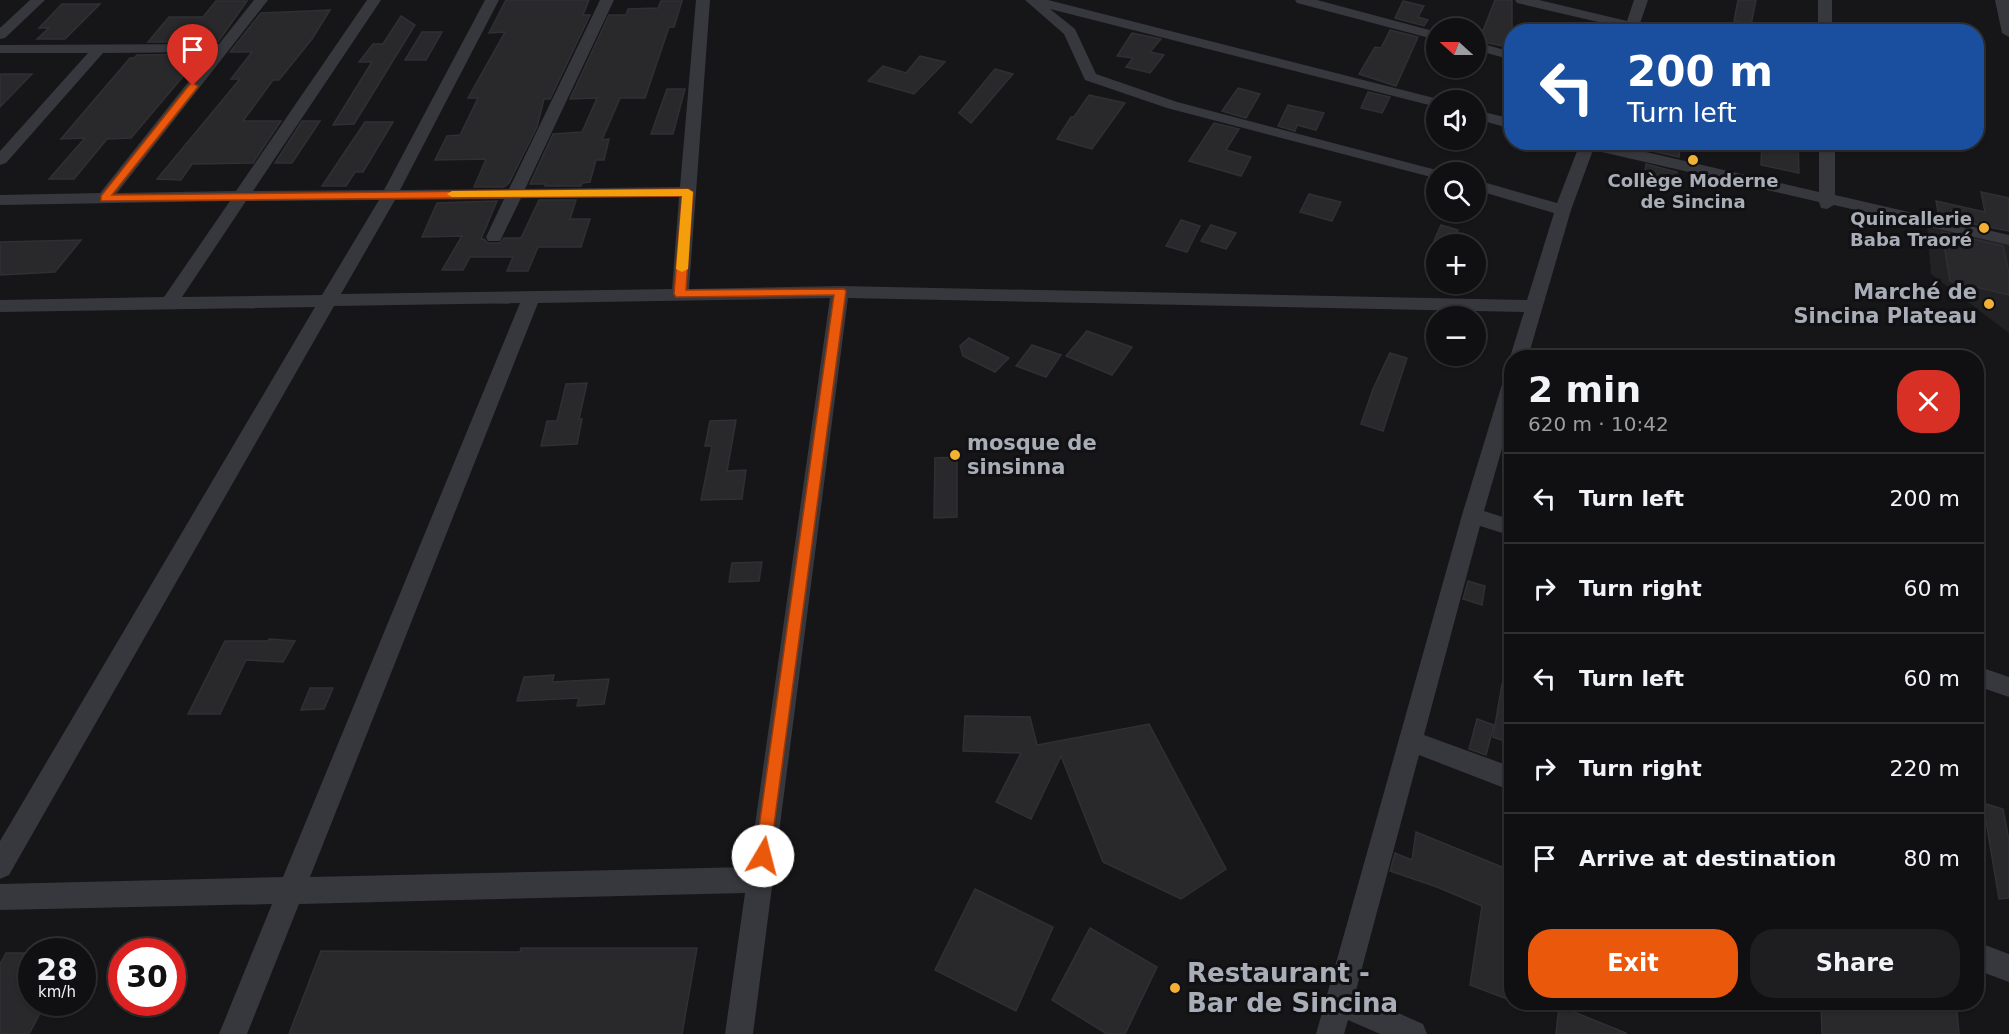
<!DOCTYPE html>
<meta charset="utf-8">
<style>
body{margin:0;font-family:"DejaVu Sans",sans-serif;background:#1e1e20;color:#f1f3f6;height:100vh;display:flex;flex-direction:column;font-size:22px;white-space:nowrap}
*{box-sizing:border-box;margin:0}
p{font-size:20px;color:#9c9d9f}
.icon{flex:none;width:33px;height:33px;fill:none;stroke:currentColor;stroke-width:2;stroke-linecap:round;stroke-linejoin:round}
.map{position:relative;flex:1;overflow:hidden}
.panel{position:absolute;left:1504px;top:350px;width:480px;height:660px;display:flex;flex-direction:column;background:#101012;border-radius:24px;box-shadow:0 2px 4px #0004,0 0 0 2px #303032}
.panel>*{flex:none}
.hud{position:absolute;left:1504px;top:24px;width:480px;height:126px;border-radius:24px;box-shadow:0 2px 4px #0004,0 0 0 2px #303032;background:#1a4fa0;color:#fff;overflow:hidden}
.needle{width:39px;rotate:291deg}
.tools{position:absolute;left:1426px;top:18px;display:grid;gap:12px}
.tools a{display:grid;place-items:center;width:60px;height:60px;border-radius:50%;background:#101012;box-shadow:0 2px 4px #0004,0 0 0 2px #303032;font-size:30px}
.speed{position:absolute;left:18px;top:938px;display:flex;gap:12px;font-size:30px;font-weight:700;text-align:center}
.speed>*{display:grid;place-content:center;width:78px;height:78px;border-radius:50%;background:#101012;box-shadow:0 2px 4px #0004,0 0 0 2px #303032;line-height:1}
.speed small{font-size:15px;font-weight:400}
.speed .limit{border:9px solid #d22;background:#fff;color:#111}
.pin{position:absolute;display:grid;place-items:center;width:51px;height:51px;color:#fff;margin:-62px -26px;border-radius:50% 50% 50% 0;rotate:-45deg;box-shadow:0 0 6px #0007}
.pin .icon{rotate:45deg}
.me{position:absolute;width:66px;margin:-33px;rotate:8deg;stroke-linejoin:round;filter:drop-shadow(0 0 4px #0008)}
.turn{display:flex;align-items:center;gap:21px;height:126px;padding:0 24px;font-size:27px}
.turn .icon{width:78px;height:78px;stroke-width:2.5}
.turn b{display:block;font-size:42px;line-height:51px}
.round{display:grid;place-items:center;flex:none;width:63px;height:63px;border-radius:24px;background:#1e1e20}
.overview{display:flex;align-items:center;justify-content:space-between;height:102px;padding:0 24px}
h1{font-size:36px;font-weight:700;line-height:45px}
.button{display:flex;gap:12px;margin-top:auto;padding:12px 24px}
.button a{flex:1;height:69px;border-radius:24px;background:#ea580c;color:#fff;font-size:24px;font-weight:700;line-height:69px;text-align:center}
.button a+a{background:#1e1e20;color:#f1f3f6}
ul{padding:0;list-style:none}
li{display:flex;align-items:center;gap:18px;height:90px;padding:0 24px;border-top:2px solid #303032}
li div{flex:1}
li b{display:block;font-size:22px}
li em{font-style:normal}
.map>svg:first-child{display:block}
.built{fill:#222225}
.building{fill:#29292c;stroke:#303034;stroke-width:1.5}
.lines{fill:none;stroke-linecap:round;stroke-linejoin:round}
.street{fill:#37383d;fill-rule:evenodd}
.route{fill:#ea580c;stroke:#983908;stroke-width:1.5}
.slow{fill:#f59e0b}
.poi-dot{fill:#f2b134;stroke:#111113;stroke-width:2}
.labels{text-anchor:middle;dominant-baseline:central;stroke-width:6;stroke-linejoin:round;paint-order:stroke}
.far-poi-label{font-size:18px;font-weight:bold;fill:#a8adb8;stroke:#111113}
.poi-label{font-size:21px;font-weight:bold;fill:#a8adb8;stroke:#111113;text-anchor:end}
.near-poi-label{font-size:26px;font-weight:bold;fill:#a8adb8;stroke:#111113;text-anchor:start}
</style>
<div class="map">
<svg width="2009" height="1034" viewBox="0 0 2009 1034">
<rect width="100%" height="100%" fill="#161618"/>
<path class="built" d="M1927,225L2009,244V333L1931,274Z"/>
<g class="building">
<path d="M506,0H589L583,15H590L550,99H544L537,127L509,183L504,187H474L486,159L435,160L447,136L460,135L478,98H468L505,32L489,33Z"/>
<path d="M1495,0H1512V48L1479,41Z"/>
<path d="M1738,0H1756L1751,25L1734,21Z"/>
<path d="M216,1H247L218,42H148L169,17H203Z"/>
<path d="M661,1H682L674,27H669L645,98H620L602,140L609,139L604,160H596L590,182L582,183L581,186H545L546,184H530L553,134L582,132L597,98L570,99L609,15H626L628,9L658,8Z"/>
<path d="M1403,1L1424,6L1418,17L1428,20L1424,26L1395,18Z"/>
<path d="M62,4H100L65,39H37L49,28H39Z"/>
<path d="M330,10L312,39L279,80H273L243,121H281L253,163L192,164L181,180L157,179L240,79H231L252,52H230L261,13Z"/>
<path d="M401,16L415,25L354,124L333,125L372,62H359L373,44H383Z"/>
<path d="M1390,30L1418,37L1396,86L1359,74L1375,47L1381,48Z"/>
<path d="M422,32H442L426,60H405Z"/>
<path d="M1132,33L1161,39L1150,52L1164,55L1150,73L1126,67L1133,58L1117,56Z"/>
<path d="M202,54L131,138L107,139L74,179H49L85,138L61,139L130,58H134L137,55Z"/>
<path d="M920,56L945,62L914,94L868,81L883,66L906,73Z"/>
<path d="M995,69L1013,74L971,123L959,113Z"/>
<path d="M0,74H32L0,107Z"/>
<path d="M1238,88L1260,94L1246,118L1222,111Z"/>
<path d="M667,89H685L673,134H651Z"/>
<path d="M1368,92L1390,97L1382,113L1361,108Z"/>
<path d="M1089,95L1125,103L1092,149L1057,139L1071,117H1074Z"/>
<path d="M1288,105L1324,113L1316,130L1297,125L1295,131L1278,126Z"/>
<path d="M302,121H320L292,163H275Z"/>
<path d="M365,122H393L363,172H355L346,186H322Z"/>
<path d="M1214,123L1239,129L1226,150L1251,157L1241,176L1189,161Z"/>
<path d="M1762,142H1798L1799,173L1761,165Z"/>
<path d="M1648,143L1680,149L1679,157L1647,150Z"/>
<path d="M1646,164L1677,172L1675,186L1644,179Z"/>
<path d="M1981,192L2009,198V231L1939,217L1936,201L1985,212Z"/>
<path d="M1309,194L1341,202L1332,221L1300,212Z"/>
<path d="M539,200H576L570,219H590L581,247H538L528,271H507L513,257H470L463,270H442L462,236L422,237L437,203L497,201L481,239H484L488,243H500L504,238H521Z"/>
<path d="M1181,220L1200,226L1187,252L1166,246Z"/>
<path d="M1211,225L1236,233L1226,249L1201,241Z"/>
<path d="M1441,225L1458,230L1452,244L1434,241Z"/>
<path d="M1942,232L2003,246L2009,272V295L1950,281Z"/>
<path d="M81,240L55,272L0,275V242Z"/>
<path d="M1087,331L1132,347L1112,375L1066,356Z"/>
<path d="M969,338L1009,358L995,372L963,356L960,346Z"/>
<path d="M1032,345L1061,355L1046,377L1016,366Z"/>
<path d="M1390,353L1407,358L1383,431L1361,424L1373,389Z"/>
<path d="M587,383L579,419H582L577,444L541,446L547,421H557L566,384Z"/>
<path d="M736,420L727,471L746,470L742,499L701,500L712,446H705L710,421Z"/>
<path d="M957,457V517L934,518L935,458Z"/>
<path d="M762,562L759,581L729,582L732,563Z"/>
<path d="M1468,581L1485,586L1482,605L1463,599Z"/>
<path d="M269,639L295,641L283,662L246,660L220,714H188L225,641H268Z"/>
<path d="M554,675L552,682L609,679L604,704L577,706L579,698L517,701L524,677Z"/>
<path d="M1502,684L1512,685V744L1493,737Z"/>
<path d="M310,688H333L324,709L301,710Z"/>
<path d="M965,716L1030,717L1037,745L1149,724L1226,869L1181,899L1103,862L1061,756L1031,819L996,802L1021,753L963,751Z"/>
<path d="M1477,719L1494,725L1486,755L1469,749Z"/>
<path d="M1983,803L2003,809L2009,840V898L1999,899Z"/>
<path d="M1416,832L1512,871V1001L1470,985L1482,906L1437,887L1390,871L1395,853L1412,860Z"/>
<path d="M975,889L1053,927L1016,1011L935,970Z"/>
<path d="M1090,928L1157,967L1125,1034H1107L1052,1000Z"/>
<path d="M521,948H697L682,1034H289L321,951L520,952Z"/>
<path d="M6,953H32V1002H46L29,1034H0V964Z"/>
<path d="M1821,1002H1928L1957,1012L1959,1034H1822Z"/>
<path d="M1559,1006L1626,1033V1034H1556Z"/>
</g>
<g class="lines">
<g class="street">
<path d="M30,0H45L5,38L0,39V28Z"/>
<path d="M254,0H268L117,193L236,191L367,0H381L253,191L384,190L485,0H499L400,190L509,189L600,0H614L525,189L680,187L696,0H710L689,289L840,286L1527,300L1554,213L1476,190V180L1557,203L1579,146L1573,142H1603L1819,192V142H1835V195L2009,235V245L1834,205L1827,209L1821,208L1819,202L1593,150L1571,210L1528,357H1512V361L1510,357L1524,312L848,298L753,1034H725L745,893L299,904L247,1034H219L272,904L0,910V884L283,877L520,303L334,306L9,875L0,879V841L315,307L0,312V300L164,297L230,201L0,205V195L100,193L212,52L103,53L6,163L0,165V151L88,53H0V45L219,44ZM679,197L672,289L341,294L395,200L504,199L486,237L488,241H500L502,237L521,198ZM379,200L322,295L182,297L246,201ZM830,298L749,867L310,877L538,303Z"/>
<path d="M1025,0H1048L1442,100H1437V107L1050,9L1075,29L1096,74L1177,102L1444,172H1437V179L1431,177L1167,108L1085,80L1064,34Z"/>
<path d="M1295,0H1317L1437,32V40L1297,3Z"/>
<path d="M1515,0H1539L1627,21L1634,0H1648L1637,32H1623L1624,28L1517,3Z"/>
<rect x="1818" y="0" width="14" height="32"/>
<path d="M1995,0H2009V37L2002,33Z"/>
<path d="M1476,42L1512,52V60L1476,50Z"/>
<path d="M1476,110L1512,119V129L1476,119Z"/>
<path d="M1512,374V414L1484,511L1512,520V536L1480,526L1424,735L1512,767V791L1419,755L1355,994L1423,1024L1427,1034H1380L1348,1020L1344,1034H1316L1462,515L1503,381L1505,376Z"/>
<path d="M1977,666L2009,677V697L1977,686Z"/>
<path d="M1977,942L2009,954V982L1977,970Z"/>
</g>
</g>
<path class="route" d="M193,83L198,86L197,88L112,195L688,189L693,192L686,290L844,289L846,291L769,862L763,864L757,862L755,856L834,295L676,297L674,294L682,196L101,201V196L190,84Z"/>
<path class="slow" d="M688,189L693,192L688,269L682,272L676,269L682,196L452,197L447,194L452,191Z"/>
<g class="poi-dot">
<circle cx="1693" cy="160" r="6"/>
<circle cx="1984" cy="228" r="6"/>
<circle cx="1989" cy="304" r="6"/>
<circle cx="955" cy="455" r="6"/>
<circle cx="1175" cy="988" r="6"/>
</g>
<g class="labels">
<g class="far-poi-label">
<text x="1693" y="180">Collège Moderne<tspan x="1693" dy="21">de Sincina</tspan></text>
<text x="1972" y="218" text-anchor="end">Quincallerie<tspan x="1972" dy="21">Baba Traoré</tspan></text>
</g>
<g class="poi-label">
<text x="1977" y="292">Marché de<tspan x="1977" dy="24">Sincina Plateau</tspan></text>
<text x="967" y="443" text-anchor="start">mosque de<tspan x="967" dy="24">sinsinna</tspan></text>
</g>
<g class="near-poi-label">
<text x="1187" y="973">Restaurant -<tspan x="1187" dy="30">Bar de Sincina</tspan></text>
</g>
</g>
</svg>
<div class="tools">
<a><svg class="needle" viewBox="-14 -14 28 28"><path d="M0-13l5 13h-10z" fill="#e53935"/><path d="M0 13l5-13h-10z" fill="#9c9d9f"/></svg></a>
<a><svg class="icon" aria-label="sound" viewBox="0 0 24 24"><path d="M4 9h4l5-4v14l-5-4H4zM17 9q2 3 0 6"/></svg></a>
<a><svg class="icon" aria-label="search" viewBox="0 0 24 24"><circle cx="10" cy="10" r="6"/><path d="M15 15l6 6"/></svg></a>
<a>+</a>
<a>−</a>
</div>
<div class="speed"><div>28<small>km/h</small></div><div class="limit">30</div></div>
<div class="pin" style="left:193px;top:86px;background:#d93025"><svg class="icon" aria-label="arrive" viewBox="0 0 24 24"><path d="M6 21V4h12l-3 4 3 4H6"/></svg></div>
<svg class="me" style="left:763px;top:856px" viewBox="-20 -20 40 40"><circle r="19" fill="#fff"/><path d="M0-13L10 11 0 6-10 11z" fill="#ea580c"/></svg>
<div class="hud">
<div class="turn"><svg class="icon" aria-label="left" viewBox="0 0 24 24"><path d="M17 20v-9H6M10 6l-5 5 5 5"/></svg><div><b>200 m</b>Turn left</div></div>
</div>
<section class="panel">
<div class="overview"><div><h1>2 min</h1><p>620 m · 10:42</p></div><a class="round" style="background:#d93025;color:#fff"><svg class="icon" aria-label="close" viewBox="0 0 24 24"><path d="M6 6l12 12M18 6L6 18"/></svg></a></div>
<ul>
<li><svg class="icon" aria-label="left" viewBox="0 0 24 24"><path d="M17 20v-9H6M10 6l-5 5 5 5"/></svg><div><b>Turn left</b></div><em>200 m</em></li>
<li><svg class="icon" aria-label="right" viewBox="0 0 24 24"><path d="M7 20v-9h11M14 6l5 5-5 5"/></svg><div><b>Turn right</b></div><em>60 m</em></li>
<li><svg class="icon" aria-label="left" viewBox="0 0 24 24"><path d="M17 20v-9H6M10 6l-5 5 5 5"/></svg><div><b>Turn left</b></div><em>60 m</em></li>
<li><svg class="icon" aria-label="right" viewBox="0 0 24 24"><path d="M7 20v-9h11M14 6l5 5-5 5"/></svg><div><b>Turn right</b></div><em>220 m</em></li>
<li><svg class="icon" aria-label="arrive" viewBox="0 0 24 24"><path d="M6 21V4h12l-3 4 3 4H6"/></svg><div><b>Arrive at destination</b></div><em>80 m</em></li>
</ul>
<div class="button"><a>Exit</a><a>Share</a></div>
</section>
</div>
